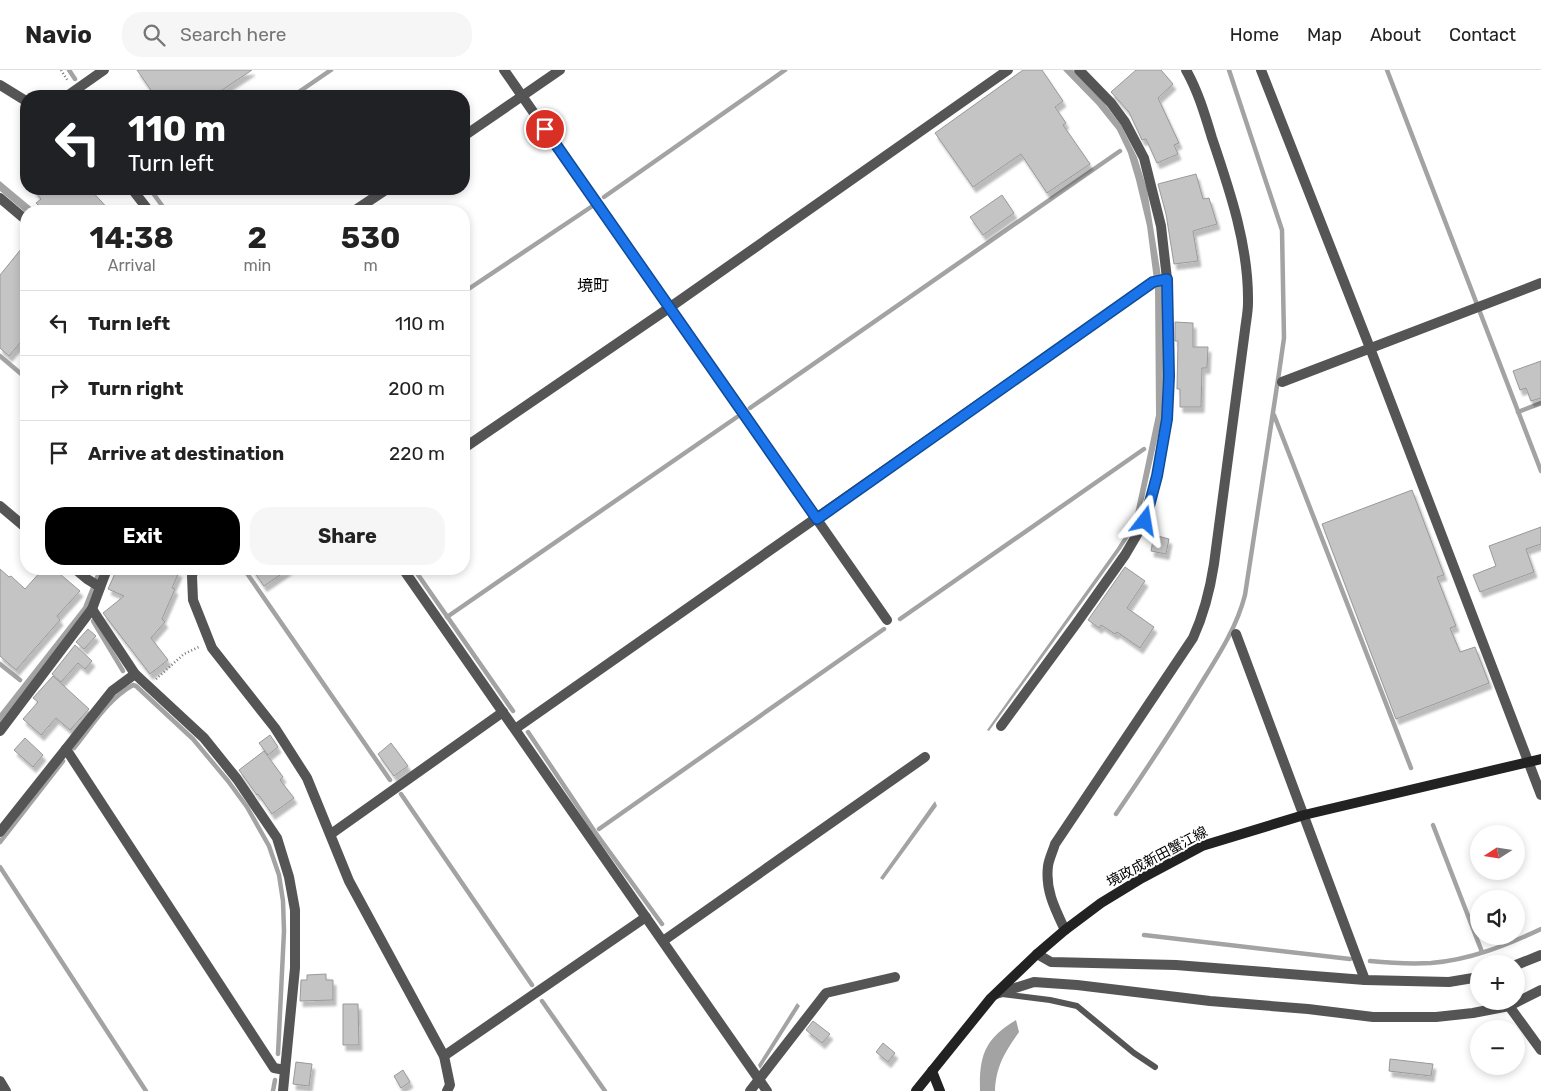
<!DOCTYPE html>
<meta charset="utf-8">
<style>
body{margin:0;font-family:Rubik,"Noto Sans JP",sans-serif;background:#f6f6f6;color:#222;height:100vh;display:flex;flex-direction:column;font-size:19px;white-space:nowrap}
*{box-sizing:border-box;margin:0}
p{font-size:16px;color:#767676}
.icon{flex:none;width:28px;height:28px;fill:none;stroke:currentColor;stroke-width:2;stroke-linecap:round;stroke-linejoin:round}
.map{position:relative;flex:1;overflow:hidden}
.panel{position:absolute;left:20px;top:135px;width:450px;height:370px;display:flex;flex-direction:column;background:#fff;border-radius:20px;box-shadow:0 2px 8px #0003}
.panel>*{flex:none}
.top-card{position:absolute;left:20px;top:20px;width:450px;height:105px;border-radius:20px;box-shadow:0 2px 8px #0003;background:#202124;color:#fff;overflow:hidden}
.needle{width:32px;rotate:258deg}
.controls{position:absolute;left:1470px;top:755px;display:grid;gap:10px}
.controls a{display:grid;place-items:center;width:55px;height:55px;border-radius:50%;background:#fff;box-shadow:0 2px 8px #0003;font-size:25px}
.pin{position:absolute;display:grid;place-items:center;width:42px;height:42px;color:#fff;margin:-21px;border:2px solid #fff;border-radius:50%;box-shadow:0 1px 5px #0007}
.me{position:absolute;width:55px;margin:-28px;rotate:14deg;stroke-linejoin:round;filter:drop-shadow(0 0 4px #0008)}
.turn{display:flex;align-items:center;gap:18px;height:105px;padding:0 25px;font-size:22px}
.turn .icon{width:65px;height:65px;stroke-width:2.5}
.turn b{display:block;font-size:35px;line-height:42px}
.eta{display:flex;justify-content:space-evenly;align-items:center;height:85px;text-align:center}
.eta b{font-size:30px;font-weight:700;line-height:35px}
.button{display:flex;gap:10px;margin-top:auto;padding:10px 25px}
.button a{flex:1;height:58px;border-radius:20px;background:#000;color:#fff;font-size:20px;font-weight:700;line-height:58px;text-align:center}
.button a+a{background:#f6f6f6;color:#222}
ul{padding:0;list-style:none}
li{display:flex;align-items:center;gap:15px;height:65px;padding:0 25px;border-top:1px solid #e0e0e0}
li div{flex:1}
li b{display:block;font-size:19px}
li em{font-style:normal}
header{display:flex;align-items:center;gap:30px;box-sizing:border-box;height:70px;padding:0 25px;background:#fff;border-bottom:1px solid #e0e0e0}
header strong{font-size:24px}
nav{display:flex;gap:28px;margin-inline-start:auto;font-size:18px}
.search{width:350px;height:45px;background:#f6f6f6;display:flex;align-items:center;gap:12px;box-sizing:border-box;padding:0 18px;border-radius:20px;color:#767676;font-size:19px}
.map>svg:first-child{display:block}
.water{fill:#a3a3a3}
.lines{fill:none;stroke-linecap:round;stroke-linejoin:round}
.stream{stroke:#a3a3a3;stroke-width:4.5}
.building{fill:#c4c4c4;stroke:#999;filter:url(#shadow)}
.path{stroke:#777;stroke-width:2.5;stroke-dasharray:1 2.5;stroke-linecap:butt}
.lane{stroke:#555;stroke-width:6}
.street{stroke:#555;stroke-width:10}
.secondary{stroke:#222;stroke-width:10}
.route-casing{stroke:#114b97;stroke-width:12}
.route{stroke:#1a73e8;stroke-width:9}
.labels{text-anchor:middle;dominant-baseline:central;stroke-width:4;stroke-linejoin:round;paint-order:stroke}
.street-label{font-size:14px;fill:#000;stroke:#fff}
.quarter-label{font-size:16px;fill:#000;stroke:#fff}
</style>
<header>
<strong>Navio</strong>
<div class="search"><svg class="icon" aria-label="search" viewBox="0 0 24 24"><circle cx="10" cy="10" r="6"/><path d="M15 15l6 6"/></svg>Search here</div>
<nav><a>Home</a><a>Map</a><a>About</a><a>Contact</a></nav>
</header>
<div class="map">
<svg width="1541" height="1021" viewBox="0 0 1541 1021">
<defs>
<filter id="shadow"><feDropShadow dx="3" dy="5.5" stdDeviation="1" flood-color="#0004"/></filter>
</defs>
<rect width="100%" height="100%" fill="#fff"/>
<g class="water">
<path d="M1063,0H1073L1102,30L1121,55L1137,87L1147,119L1161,206L1164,269L1162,348L1143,433L1135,458L1121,479L989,661L987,660L1117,478L1129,459L1135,444L1156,345L1155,218L1147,156L1136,110L1128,83L1117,60L1097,35Z"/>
<path d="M0,111L36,141H26V143L0,121Z"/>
<path d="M98,499H103L86,541L0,654V643L83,537Z"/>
<path d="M935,731L937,736L883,810L880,808Z"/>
<path d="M797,933L800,936L760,999L758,995Z"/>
<path d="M1016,950L1019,962C1005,982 996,996 995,1021H980C979,985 985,969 1016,950Z"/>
</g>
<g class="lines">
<g class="stream">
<path d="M69,0L75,9"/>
<path d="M1387,0L1541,401"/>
<path d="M85,24L87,26"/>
<path d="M293,26L331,0"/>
<path d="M150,119L166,141"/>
<path d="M604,127L785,0"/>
<path d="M464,222L591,137"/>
<path d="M0,286L26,308"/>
<path d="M750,338L1120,81"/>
<path d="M1518,342L1541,333"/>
<path d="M1274,345L1411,698"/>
<path d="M244,499L390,710"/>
<path d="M414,499L513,641"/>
<path d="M447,547L737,347"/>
<path d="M900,549L1144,379"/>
<path d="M93,551L123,601"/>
<path d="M0,594L20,610"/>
<path d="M528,662L595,762L662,854"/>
<path d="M74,678C92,656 108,629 133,615L136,616L193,669L228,711L247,737L269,776L279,805L283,831L284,861L278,984"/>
<path d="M401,724L532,915"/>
<path d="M1116,744C1144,703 1171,662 1197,620C1216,589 1236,560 1245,525L1279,303L1284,268L1282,160L1229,0"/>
<path d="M1433,755L1482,882"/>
<path d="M599,759L884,559"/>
<path d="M0,772L63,691"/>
<path d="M0,797L146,1021"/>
<path d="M1144,865L1350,889"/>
<path d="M1370,891C1390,893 1411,894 1431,893C1470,890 1507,875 1541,859"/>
<path d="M542,931L605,1021"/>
<path d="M273,1021L275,1010"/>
</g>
</g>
<g class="building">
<path d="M137,0H252L213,26H155Z"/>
<path d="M1023,0H1042L1063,31L1055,37L1066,53L1063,55L1090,94L1047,123L1021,84L973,117L935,63Z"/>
<path d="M1136,0H1161L1173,14L1158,28L1179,73L1174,75L1178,84L1157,93L1146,69L1142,70L1129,42L1111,22Z"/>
<path d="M1196,104L1203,129L1209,128L1217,154L1193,161L1198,191L1174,194L1166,144L1158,114Z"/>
<path d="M33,119H90L110,141H44L36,133L41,129Z"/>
<path d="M1002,125L1014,143L983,165L970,147Z"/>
<path d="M26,173V266L9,286L0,278V205Z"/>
<path d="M1175,252L1193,253V277H1208L1207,298H1202L1201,337H1180V319H1177L1178,271H1175Z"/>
<path d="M1541,291V328L1531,331L1526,318L1520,320L1513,301Z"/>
<path d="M1412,420L1444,505L1437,507L1456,556L1450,558L1460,582L1475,577L1489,613L1396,649L1322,454Z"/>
<path d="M1541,457V474L1526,479L1534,502L1480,522L1473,505L1496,496L1489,476Z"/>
<path d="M1154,465L1169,469L1166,484L1151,481Z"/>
<path d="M1125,497L1145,511L1127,538L1154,557L1140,578L1117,562L1115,564L1101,555L1099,558L1088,550Z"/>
<path d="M0,499L9,507L11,506L25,519L43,499H54L80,521L57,546L60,550L16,600L0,586Z"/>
<path d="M117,499H172L179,502L172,518L175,519L162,549L165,552L151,568L168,590L150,604L103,543L124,526L108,519Z"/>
<path d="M252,499H289L264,516Z"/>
<path d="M88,559L96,566L84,579L76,572Z"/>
<path d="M75,575L92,591L85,599L78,593L61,612L52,604Z"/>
<path d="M53,606L89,639L70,660L56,648L41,665L23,649L38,632L33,628Z"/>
<path d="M270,665L278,677L268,685L259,673Z"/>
<path d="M25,668L43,685L33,697L14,680Z"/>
<path d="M391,673L408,696L394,706L378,684Z"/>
<path d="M264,681L283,707L280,710L294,728L272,744L258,724L257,725L239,700Z"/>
<path d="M326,904V910H333V930L300,931L301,910H307V905Z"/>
<path d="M343,934H358L359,975H343Z"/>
<path d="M813,951L830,964L822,973L806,960Z"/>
<path d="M883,973L895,983L888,992L876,982Z"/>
<path d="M1390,989L1433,994L1431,1006L1389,1001Z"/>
<path d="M296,992L312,994L309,1016L293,1014Z"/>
<path d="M403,1000L410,1012L401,1018L394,1006Z"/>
</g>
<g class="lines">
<g class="path">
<path d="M61,0L68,11"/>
<path d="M156,609L184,584L199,577"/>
</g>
<path class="lane" d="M1002,924L1050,930L1077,936L1134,983L1155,997"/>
<g class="street">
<path d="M504,0L887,550"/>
<path d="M1261,0L1370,278L1541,725"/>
<path d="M0,15L26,31"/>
<path d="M67,26L104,0"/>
<path d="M464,66L560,0"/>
<path d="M132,119L149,141"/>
<path d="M0,128L26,150"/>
<path d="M354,141L387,119"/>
<path d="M1282,312L1541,213"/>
<path d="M464,378L669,238L1008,0"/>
<path d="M0,436L26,458"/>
<path d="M75,499L87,509L100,517"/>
<path d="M194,499L192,506L193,530L212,578L275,658L307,708L349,811L444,986L450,1015L447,1021"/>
<path d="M403,499L767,1021"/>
<path d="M92,539L135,604L204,668L237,709L277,768L289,807L295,840V898L283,1021"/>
<path d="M1236,564L1365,910"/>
<path d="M1001,656L1076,554L1125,485L1145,451L1157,406L1167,349L1169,307L1167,209L1161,156L1144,88L1125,52L1111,33L1079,0"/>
<path d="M515,659L1153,212L1167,209"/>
<path d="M0,661L92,539L107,499"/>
<path d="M66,679L274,998L285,1000"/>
<path d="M0,762L112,621L135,604"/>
<path d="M331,764L503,642"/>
<path d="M1065,860C1055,839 1045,820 1048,796C1049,789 1053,781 1055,774L1193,568C1204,544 1210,520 1214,494L1245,260C1246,251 1248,242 1248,233C1249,177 1230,121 1212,68C1205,45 1198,21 1186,0"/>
<path d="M663,871L925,687"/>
<path d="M1037,884L1051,892L1176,895L1365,910L1449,912L1479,907"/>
<path d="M1516,895L1541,885"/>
<path d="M996,924L1034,912L1077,915L1210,931L1308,939L1373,947H1436L1473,943L1509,936L1541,920"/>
<path d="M1509,936L1541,980"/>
<path d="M444,986L646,847"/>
<path d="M0,1011L6,1021"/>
<path d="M750,1021L826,923L895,907"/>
</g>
<g class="secondary">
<path d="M932,1001L940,1021"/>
<path d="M916,1021L991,928L1037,884L1065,860L1101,833L1142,808L1202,776L1304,745L1541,689"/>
</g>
</g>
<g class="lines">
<g class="route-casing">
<path id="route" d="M545,59L817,449L1153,212L1167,209L1169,306L1167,349L1157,406L1145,451"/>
</g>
<use href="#route" class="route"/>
</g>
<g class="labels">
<g class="street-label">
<text transform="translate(1157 787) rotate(-28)">境政成新田蟹江線</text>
</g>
<g class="quarter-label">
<text x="593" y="215">境町</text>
</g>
</g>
</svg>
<div class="controls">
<a><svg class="needle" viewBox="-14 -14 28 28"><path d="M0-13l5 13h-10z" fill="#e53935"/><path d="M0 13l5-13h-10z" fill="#767676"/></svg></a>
<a><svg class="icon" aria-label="sound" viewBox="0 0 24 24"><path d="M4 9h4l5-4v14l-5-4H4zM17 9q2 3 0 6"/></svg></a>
<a>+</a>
<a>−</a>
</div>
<div class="pin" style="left:545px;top:59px;background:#d93025"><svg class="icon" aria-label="arrive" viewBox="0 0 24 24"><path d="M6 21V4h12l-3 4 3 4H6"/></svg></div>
<svg class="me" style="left:1145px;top:451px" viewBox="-20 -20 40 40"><path d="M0-17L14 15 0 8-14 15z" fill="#1a73e8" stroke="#fff" stroke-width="4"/></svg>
<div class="top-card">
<div class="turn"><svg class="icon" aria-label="left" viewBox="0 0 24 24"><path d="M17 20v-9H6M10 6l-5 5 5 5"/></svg><div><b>110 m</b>Turn left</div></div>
</div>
<section class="panel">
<div class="eta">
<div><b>14:38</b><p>Arrival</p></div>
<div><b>2</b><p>min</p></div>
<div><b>530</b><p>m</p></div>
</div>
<ul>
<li><svg class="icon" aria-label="left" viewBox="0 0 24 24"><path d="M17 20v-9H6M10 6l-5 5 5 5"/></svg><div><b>Turn left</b></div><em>110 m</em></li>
<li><svg class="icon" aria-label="right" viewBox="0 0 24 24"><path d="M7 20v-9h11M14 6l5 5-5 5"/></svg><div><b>Turn right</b></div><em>200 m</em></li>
<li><svg class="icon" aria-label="arrive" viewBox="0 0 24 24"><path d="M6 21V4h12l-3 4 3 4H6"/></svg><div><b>Arrive at destination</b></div><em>220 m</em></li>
</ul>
<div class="button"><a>Exit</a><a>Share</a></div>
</section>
</div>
